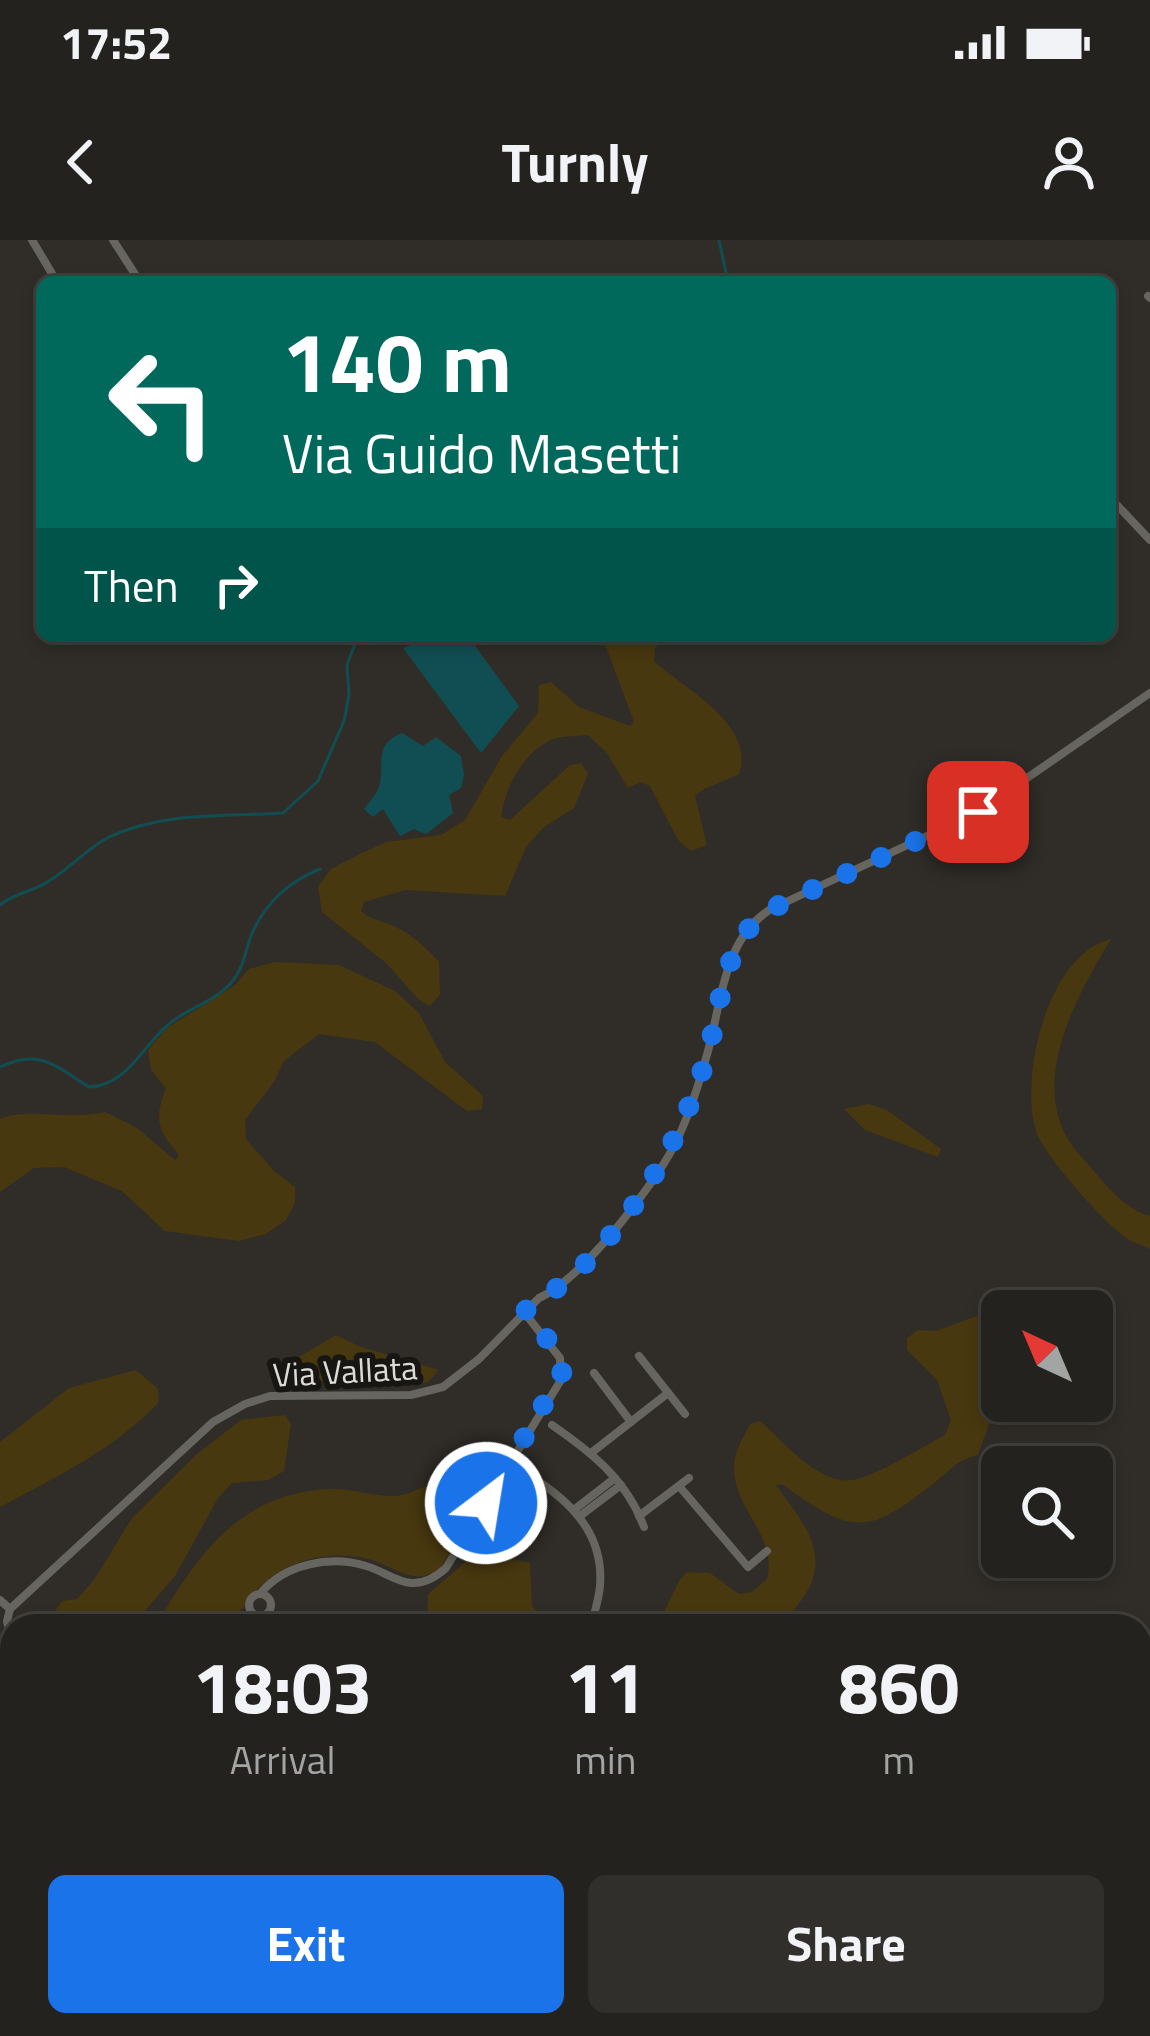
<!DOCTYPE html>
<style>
body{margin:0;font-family:"Titillium Web",sans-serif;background:#302f2b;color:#f1f3f6;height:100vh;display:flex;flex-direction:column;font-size:45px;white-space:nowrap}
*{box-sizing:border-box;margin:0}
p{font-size:39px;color:#a3a4a4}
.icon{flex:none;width:66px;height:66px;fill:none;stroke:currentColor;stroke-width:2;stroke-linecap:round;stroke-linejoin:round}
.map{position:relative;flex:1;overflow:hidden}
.details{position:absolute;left:0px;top:1374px;width:1152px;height:423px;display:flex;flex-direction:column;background:#24221e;border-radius:36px 36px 0 0;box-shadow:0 6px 18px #0003,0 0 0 3px #413f3c}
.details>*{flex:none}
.top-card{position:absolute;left:36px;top:36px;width:1080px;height:366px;border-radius:18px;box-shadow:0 6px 18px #0003,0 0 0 3px #413f3c;background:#00695c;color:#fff;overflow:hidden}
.needle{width:78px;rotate:316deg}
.fabs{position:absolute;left:981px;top:1050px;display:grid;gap:24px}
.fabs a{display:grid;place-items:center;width:132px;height:132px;border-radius:18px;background:#24221e;box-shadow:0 6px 18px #0003,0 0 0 3px #413f3c;font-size:60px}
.pin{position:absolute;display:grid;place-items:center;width:102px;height:102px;color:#fff;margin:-51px;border-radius:24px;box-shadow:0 6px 18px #0006}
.me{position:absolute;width:132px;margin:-66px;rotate:31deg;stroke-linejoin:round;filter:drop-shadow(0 0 9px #0008)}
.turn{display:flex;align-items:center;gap:42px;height:252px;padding:0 48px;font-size:54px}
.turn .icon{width:156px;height:156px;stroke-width:2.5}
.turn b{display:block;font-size:84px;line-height:102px}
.then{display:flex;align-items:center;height:114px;padding:0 48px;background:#0003;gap:24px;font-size:45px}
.eta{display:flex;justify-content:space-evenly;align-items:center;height:204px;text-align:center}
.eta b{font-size:72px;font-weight:700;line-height:84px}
.action{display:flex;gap:24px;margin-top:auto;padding:24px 48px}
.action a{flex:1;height:138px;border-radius:18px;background:#1a73e8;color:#fff;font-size:48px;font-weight:700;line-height:138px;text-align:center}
.action a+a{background:#302f2b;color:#f1f3f6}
.status{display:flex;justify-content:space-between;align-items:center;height:84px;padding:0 60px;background:#24221e;direction:ltr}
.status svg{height:33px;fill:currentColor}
header{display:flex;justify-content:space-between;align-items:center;height:156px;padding:0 48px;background:#24221e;font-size:54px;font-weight:700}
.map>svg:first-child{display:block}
.green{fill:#48380f}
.water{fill:#114e53}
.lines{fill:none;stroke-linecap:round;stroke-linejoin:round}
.stream{stroke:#114e53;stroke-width:3}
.minor{stroke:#67655f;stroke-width:8}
.route{stroke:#1a73e8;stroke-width:21;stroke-dasharray:0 37.8}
.labels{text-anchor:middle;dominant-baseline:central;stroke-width:12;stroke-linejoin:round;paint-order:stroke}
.street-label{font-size:33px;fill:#dddbd8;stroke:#171613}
</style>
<div class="status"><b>17:52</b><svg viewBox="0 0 49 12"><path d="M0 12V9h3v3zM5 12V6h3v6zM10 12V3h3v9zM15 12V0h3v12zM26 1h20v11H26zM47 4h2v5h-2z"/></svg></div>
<header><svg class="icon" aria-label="back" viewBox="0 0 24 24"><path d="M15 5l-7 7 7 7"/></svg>Turnly<svg class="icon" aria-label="person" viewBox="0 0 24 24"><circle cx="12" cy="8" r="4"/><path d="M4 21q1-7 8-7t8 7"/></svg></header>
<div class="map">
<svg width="1150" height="1796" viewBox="0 0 1150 1796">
<rect width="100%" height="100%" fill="#302d28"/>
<g class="green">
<path d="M602,396H667L655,408L654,421C684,449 756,484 739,534C726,541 705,546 695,556L707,605L691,611L678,600L650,546L640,542L628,548L607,513L588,495C578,496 567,496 557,498C526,506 504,548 501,577L510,580L570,525L581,523L588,534L574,568L543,588L526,607L505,656L405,650L364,662L361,671C371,680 377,679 389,684C410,692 424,706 439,722L440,755L430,766L419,760L386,723L322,672L318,647L331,629L362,613L386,602L441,595L465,580L502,516L538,473L539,445L551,442L579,467L630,486L634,482Z"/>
<path d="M1111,699C1078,754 1030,837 1069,901C1075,911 1085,920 1093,930C1106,946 1128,971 1150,976V1009C1142,1005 1132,1002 1125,997C1103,981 1044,916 1036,891C1019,836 1048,714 1111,699Z"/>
<path d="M275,722L339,725L395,751L419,773L445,822L483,856L482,869L467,871L375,802L319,794L284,821L274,842L245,880L246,899L275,932L295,947V963L286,980L266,994L239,1001L165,991L122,951L64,927L34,928L0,952V879C30,867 67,881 105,872L137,888L175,920L179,915C157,890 154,879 166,848L151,830L148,810L167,788L235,745L249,729Z"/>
<path d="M869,864L887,870L941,909L938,917L865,890L844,869Z"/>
<path d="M982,1074L1000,1081L1002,1117L988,1111L978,1115L994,1170L978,1215C959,1219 954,1227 939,1239C871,1293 856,1299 782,1244L776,1245C796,1274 827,1304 811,1344C805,1358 791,1372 784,1386H657L679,1341L687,1332L710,1333L739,1354L752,1352L767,1339C778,1297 735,1270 734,1230C733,1213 743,1198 750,1184L760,1181C783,1201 818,1245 852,1240C873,1238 924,1206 945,1195L951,1180L937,1140L907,1110V1098L918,1090L936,1091Z"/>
<path d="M336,1095L361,1107L439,1130L428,1142L414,1145L282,1140L275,1131Z"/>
<path d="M136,1130L158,1149L159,1162C115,1209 56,1237 0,1267V1202L69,1148Z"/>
<path d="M285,1175L291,1184L284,1231L268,1240L232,1243L218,1258L175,1336L132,1386H45L62,1361L77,1359L94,1340L132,1278L197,1214L241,1180Z"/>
<path d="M493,1245L441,1327C416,1348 397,1328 372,1320C352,1314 327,1314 306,1320C286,1326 266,1338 252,1355C247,1360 246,1366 241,1370C219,1389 185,1388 161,1377C201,1310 243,1253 329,1249C351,1248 371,1256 393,1256C407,1256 415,1249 428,1246C447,1241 473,1245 493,1245Z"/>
<path d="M483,1299L502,1317L530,1323L532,1366L549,1386H427L428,1354L463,1324Z"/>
</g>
<g class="water">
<path d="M435,396H468L519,466L481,513L403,408Z"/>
<path d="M402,493L423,506L436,497L461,516L464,535L461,548L449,555L453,573L426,594L414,589L400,596L383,569L373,577L364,569C369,562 379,552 380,543C384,521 374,505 402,493Z"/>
</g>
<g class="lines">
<g class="stream">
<path d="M719,0L728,42"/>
<path d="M0,665C16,652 33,652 49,641C70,628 89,607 109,597C164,571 224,577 283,573L318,541L344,481L349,455L347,425L358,396"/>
<path d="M0,827C40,808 55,826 89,847C126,846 142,807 168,785C187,768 214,762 231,743C245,727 245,709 253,691C268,660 289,642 320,629"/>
<path d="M1140,1429L1150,1422"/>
<path d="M0,1656L12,1658"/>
</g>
<g class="minor">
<path d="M32,0L57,42"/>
<path d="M113,0L140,42"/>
<path d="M1148,56L1150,58"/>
<path d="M1117,265L1150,300"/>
<path d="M639,1116L685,1174"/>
<path d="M594,1133L631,1182"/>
<path d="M552,1185C591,1212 627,1240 644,1287"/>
<path d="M591,1213L668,1153"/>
<path d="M510,1223C557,1252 605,1283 600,1346C599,1359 594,1371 593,1383"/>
<path d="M679,1246L748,1327L767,1311"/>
<path d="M575,1269L615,1238"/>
<path d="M580,1276L621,1245"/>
<path d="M639,1276L689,1238"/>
<path d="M260,1354C284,1324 330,1315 366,1326C381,1330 396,1342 411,1343C425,1344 436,1337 446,1328L561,1140L560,1118L524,1072"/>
<circle cx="260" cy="1365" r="11"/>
<path d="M0,1360L10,1369L7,1381L12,1406"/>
<path d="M10,1369L213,1182L245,1164L270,1156L411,1155L443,1147L479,1119L539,1058C582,1039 652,948 674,906C688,879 698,847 706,818C722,766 721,700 771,669L978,572L1150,453"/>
<path d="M0,1518L12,1515"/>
<path d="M0,1621L12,1626"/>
<path d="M690,1796V1785"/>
</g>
</g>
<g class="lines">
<path class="route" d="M486,1263L562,1133L555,1108L524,1072C540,1057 559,1049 575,1034C637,973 683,898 707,815C722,764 722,700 771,669L978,572"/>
</g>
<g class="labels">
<g class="street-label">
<text transform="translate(345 1131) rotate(-3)">Via Vallata</text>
</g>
</g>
</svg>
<div class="fabs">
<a><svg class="needle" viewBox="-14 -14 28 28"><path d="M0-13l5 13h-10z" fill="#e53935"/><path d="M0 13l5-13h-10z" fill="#a3a4a4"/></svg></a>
<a><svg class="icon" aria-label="search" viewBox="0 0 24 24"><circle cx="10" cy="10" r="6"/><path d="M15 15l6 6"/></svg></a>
</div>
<div class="pin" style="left:978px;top:572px;background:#d93025"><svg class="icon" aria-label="arrive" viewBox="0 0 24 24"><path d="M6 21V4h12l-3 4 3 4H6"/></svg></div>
<svg class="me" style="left:486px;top:1263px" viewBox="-20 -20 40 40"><circle r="17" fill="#1a73e8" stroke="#fff" stroke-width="3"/><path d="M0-11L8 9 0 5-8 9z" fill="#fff"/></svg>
<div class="top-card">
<div class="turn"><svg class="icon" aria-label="left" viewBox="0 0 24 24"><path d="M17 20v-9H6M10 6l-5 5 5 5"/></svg><div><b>140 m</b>Via Guido Masetti</div></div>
<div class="then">Then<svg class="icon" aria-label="right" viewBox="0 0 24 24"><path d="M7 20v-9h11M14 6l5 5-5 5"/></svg></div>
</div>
<section class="details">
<div class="eta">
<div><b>18:03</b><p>Arrival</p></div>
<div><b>11</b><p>min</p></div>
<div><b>860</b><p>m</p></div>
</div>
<div class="action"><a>Exit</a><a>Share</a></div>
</section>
</div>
